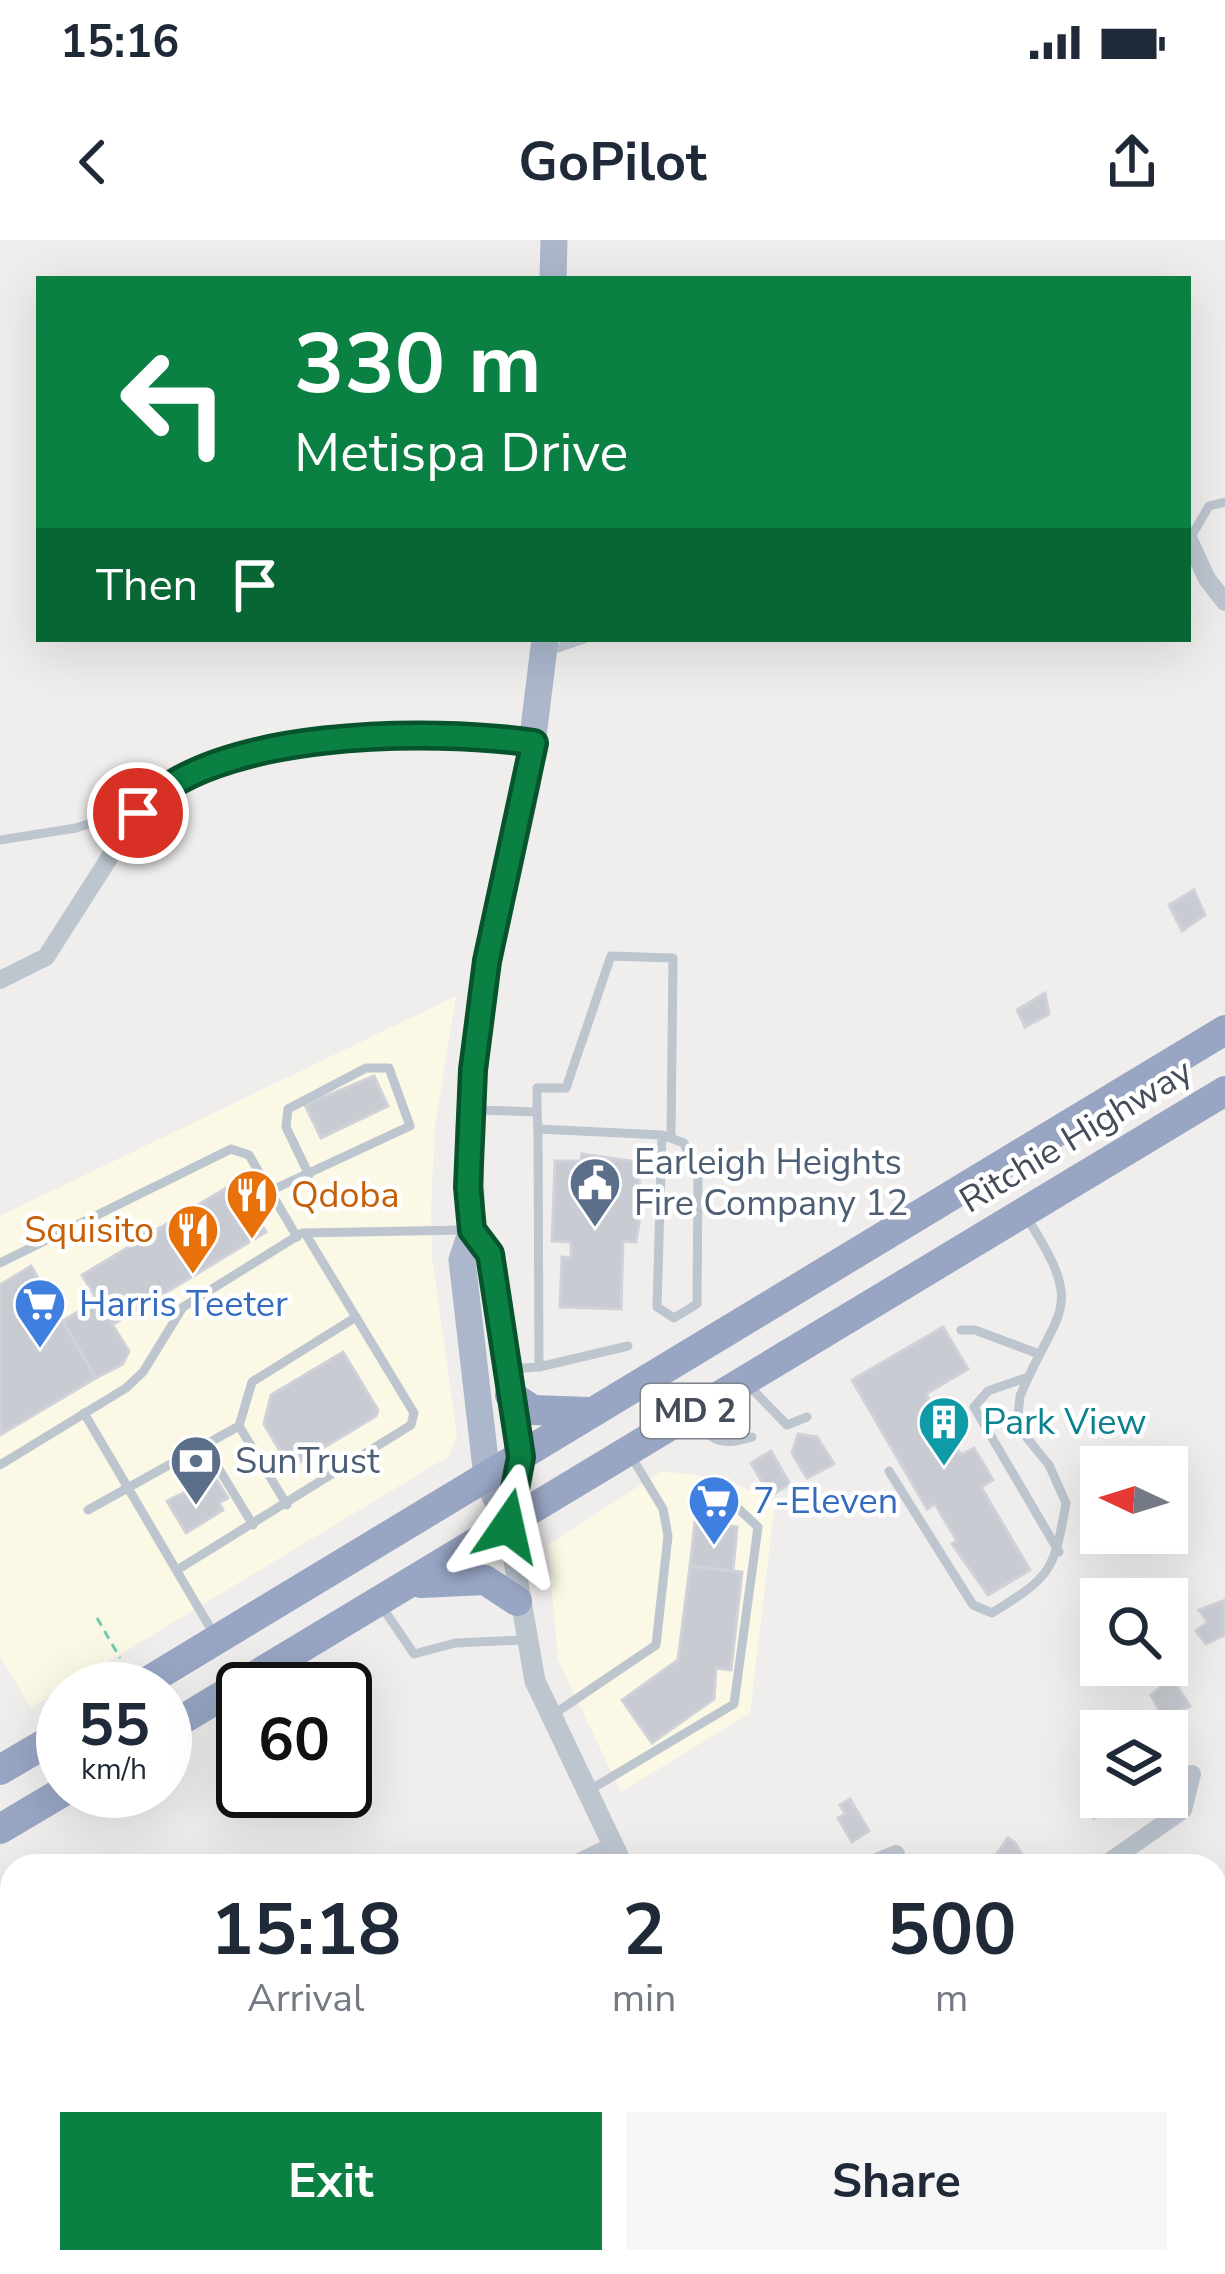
<!DOCTYPE html>
<style>
body{margin:0;font-family:"Nunito Sans",sans-serif;background:#f6f6f7;color:#1f2937;height:100vh;display:flex;flex-direction:column;font-size:45px;white-space:nowrap}
*{box-sizing:border-box;margin:0}
p{font-size:39px;color:#747a83}
.icon{flex:none;width:66px;height:66px;fill:none;stroke:currentColor;stroke-width:2;stroke-linecap:round;stroke-linejoin:round}
.map{position:relative;flex:1;overflow:hidden}
.side{position:absolute;left:0px;top:1614px;width:1227px;height:420px;display:flex;flex-direction:column;background:#fff;border-radius:36px 36px 0 0;box-shadow:0 12px 48px #0002}
.side>*{flex:none}
.guide{position:absolute;left:36px;top:36px;width:1155px;height:366px;border-radius:0px;box-shadow:0 12px 48px #0002;background:#0b8043;color:#fff;overflow:hidden}
.needle{width:78px;rotate:274deg}
.tools{position:absolute;left:1080px;top:1206px;display:grid;gap:24px}
.tools a{display:grid;place-items:center;width:108px;height:108px;border-radius:0px;background:#fff;box-shadow:0 12px 48px #0002;font-size:60px}
.speed{position:absolute;left:36px;top:1422px;display:flex;gap:24px;font-size:60px;font-weight:700;text-align:center}
.speed>*{display:grid;place-content:center;width:156px;height:156px;border-radius:50%;background:#fff;box-shadow:0 12px 48px #0002;line-height:1}
.speed small{font-size:30px;font-weight:400}
.speed .limit{border:6px solid #111;border-radius:18px;background:#fff;color:#111}
.pin{position:absolute;display:grid;place-items:center;width:102px;height:102px;color:#fff;margin:-51px;border:6px solid #fff;border-radius:50%;box-shadow:0 3px 12px #0007}
.me{position:absolute;width:132px;margin:-66px;rotate:11deg;stroke-linejoin:round;filter:drop-shadow(0 0 9px #0008)}
.turn{display:flex;align-items:center;gap:42px;height:252px;padding:0 60px;font-size:54px}
.turn .icon{width:156px;height:156px;stroke-width:2.5}
.turn b{display:block;font-size:84px;line-height:102px}
.then{display:flex;align-items:center;height:114px;padding:0 60px;background:#0003;gap:24px;font-size:45px}
.eta{display:flex;justify-content:space-evenly;align-items:center;height:204px;text-align:center}
.eta b{font-size:72px;font-weight:700;line-height:84px}
.primary-button{display:flex;gap:24px;margin-top:auto;padding:24px 60px}
.primary-button a{flex:1;height:138px;border-radius:0px;background:#0b8043;color:#fff;font-size:48px;font-weight:700;line-height:138px;text-align:center}
.primary-button a+a{background:#f6f6f7;color:#1f2937}
.status{display:flex;justify-content:space-between;align-items:center;height:84px;padding:0 60px;background:#fff;direction:ltr}
.status svg{height:33px;fill:currentColor}
header{display:flex;justify-content:space-between;align-items:center;height:156px;padding:0 60px;background:#fff;font-size:54px;font-weight:700}
.map>svg:first-child{display:block}
.commercial{fill:#fbf9e5}
.building{fill:#c9cbd3;stroke:#d1d2d9;stroke-width:3}
.lines{fill:none;stroke-linecap:round;stroke-linejoin:round}
.path{stroke:#73ccae;stroke-width:3;stroke-dasharray:9 6;stroke-linecap:butt}
.service{stroke:#bdc5cf;stroke-width:9}
.minor{stroke:#bdc5cf;stroke-width:18}
.tertiary{stroke:#bdc5cf;stroke-width:21}
.primary{stroke:#acb7cc;stroke-width:27}
.trunk{stroke:#98a6c4;stroke-width:30}
.route-casing{stroke:#07532c;stroke-width:30}
.route{stroke:#0b8043;stroke-width:21}
.labels{text-anchor:middle;dominant-baseline:central;stroke-width:9;stroke-linejoin:round;paint-order:stroke}
.shield{fill:#fff;stroke:#7d828c;stroke-width:3}
.shield-label{font-size:33px;font-weight:bold;fill:#454d5a}
.street-label{font-size:36px;fill:#454d5a;stroke:#fff}
.service-label{font-size:36px;fill:#4e5e75;stroke:#fff;text-anchor:start}
.food-label{font-size:36px;fill:#c56008;stroke:#fff;text-anchor:start}
.shop-label{font-size:36px;fill:#366cbe;stroke:#fff;text-anchor:start}
.culture-label{font-size:36px;fill:#0d838f;stroke:#fff;text-anchor:start}
</style>
<div class="status"><b>15:16</b><svg viewBox="0 0 49 12"><path d="M0 12V9h3v3zM5 12V6h3v6zM10 12V3h3v9zM15 12V0h3v12zM26 1h20v11H26zM47 4h2v5h-2z"/></svg></div>
<header><svg class="icon" aria-label="back" viewBox="0 0 24 24"><path d="M15 5l-7 7 7 7"/></svg>GoPilot<svg class="icon" aria-label="share" viewBox="0 0 24 24"><path d="M12 15V3M7 8l5-5 5 5M5 13v7h14v-7"/></svg></header>
<div class="map">
<svg width="1225" height="2034" viewBox="0 0 1225 2034">
<rect width="100%" height="100%" fill="#f0eded"/>
<g class="commercial">
<path d="M456,756L435,886L431,969L432,1017L457,1195L449,1216L31,1468L0,1416V976Z"/>
<path d="M662,1231L725,1239L775,1262L750,1473L621,1552L558,1420L548,1305Z"/>
</g>
<g class="building">
<path d="M1194,650L1205,675L1182,691L1169,665Z"/>
<path d="M1045,753L1049,774L1025,787L1017,770Z"/>
<path d="M374,836L388,866L321,898L305,865Z"/>
<path d="M582,914L638,922L641,970L636,1002L623,1001L621,1069L560,1067L562,1017L571,1018V1002L552,1001L555,921H581Z"/>
<path d="M236,942L266,992L112,1085L82,1035L137,1002L133,997L149,987L153,992Z"/>
<path d="M31,1026L96,1138L0,1195V1045Z"/>
<path d="M97,1060L129,1111L123,1124L96,1138L63,1081Z"/>
<path d="M943,1087L968,1129L926,1154L961,1215L974,1208L993,1240L981,1247L1030,1330L988,1355L952,1304L957,1301L935,1264L927,1269L852,1140Z"/>
<path d="M343,1112L378,1170L376,1176L290,1228L264,1184L271,1155Z"/>
<path d="M798,1194L817,1197L834,1224L807,1238L792,1213Z"/>
<path d="M771,1211L790,1244L770,1256L751,1223Z"/>
<path d="M215,1237L228,1258L219,1263L223,1270L186,1293L167,1261Z"/>
<path d="M695,1282L737,1287L733,1332L690,1326Z"/>
<path d="M690,1326L742,1332L731,1430L716,1428L714,1459L652,1503L622,1460L678,1420Z"/>
<path d="M1225,1360V1395L1206,1404L1196,1391L1208,1382L1199,1370Z"/>
<path d="M1172,1438L1190,1466L1163,1478L1151,1455Z"/>
<path d="M1122,1473L1139,1491H1101L1099,1487Z"/>
<path d="M1098,1532L1101,1557H1116L1094,1578L1081,1551Z"/>
<path d="M850,1559L869,1591L852,1602L838,1578L845,1574L840,1565Z"/>
<path d="M1008,1598L1014,1602L1030,1625L988,1626Z"/>
</g>
<g class="lines">
<g class="path">
<path d="M97,1378L120,1418"/>
<path d="M1215,1863L1225,1854"/>
<path d="M999,2034L1017,2022"/>
<path d="M1041,2034L1050,2022"/>
</g>
<g class="service">
<path d="M1189,300L1209,266L1225,262"/>
<path d="M549,411L584,399"/>
<path d="M0,600L76,588L139,567"/>
<path d="M476,870L537,872L538,889L662,895L684,903L698,937L697,1064L674,1078L657,1067L662,895"/>
<path d="M537,872V848H566L611,716L673,718L671,896"/>
<path d="M270,951L410,886L389,828H366L288,869L286,887L309,935"/>
<path d="M0,1023L231,909L249,915L297,997"/>
<path d="M961,1090H975L1039,1114"/>
<path d="M539,1127L628,1106"/>
<path d="M511,1129L539,1127L538,889"/>
<path d="M1028,1137L988,1151L974,1167L1059,1312"/>
<path d="M749,1146L787,1185L807,1177"/>
<path d="M84,1173L215,1396"/>
<path d="M695,1178C711,1203 724,1206 752,1197"/>
<path d="M239,1186L287,1265"/>
<path d="M0,1225L126,1148L143,1132L183,1067L302,993L466,990"/>
<path d="M219,1229L253,1285"/>
<path d="M889,1231L973,1365L992,1373C1052,1336 1054,1331 1066,1263L1049,1225L1027,1198L1018,1175L1020,1156C1058,1065 1087,1072 1027,978"/>
<path d="M88,1270L239,1186L252,1142L356,1077"/>
<path d="M177,1330L411,1185L414,1173L305,993"/>
<path d="M380,1364L414,1414L455,1403L524,1400"/>
<path d="M551,1476L656,1405L668,1296L663,1269L631,1216"/>
<path d="M588,1551L734,1464L758,1287L727,1258"/>
<path d="M0,1939L12,1967"/>
<path d="M36,2022L40,2034"/>
</g>
<g class="minor">
<path d="M1189,300L1207,339L1225,362"/>
<path d="M0,740L46,717L138,573C211,488 431,488 534,503"/>
<path d="M571,1626L614,1605"/>
<path d="M867,1626L896,1614"/>
<path d="M1103,1626L1183,1570L1192,1534"/>
<path d="M254,2022L259,2034"/>
</g>
<g class="tertiary">
<path d="M508,1286L535,1441L623,1626"/>
<path d="M869,2022L878,2034"/>
</g>
<g class="primary">
<path d="M553,39L554,0"/>
<path d="M472,990L491,1014L521,1217L508,1286"/>
<path d="M508,1286L487,1237L462,1020L472,990L469,889L481,755L527,545L545,399"/>
</g>
<g class="trunk">
<path d="M510,1155L533,1170L588,1172"/>
<path d="M421,1343L485,1340L517,1361"/>
<path d="M135,1449L1225,790"/>
<path d="M165,1490L1225,851"/>
<path d="M0,1530L63,1493"/>
<path d="M0,1589L64,1551"/>
</g>
</g>
<g class="lines">
<g class="route-casing">
<path id="route" d="M138,573C209,488 433,488 534,503L487,721L473,830L468,947L472,990L490,1014L521,1217L508,1286"/>
</g>
<use href="#route" class="route"/>
</g>
<defs>
<g id="civic-pin" transform="scale(2.7)"><path d="M0 17L-7.5 6A9.5 9.5 0 1 1 7.5 6Z" fill="#5c6f8a" stroke="#fff"/><path d="M-.6-6.5H3V-4.5H.6V-3L4-1V1h2V6H-6V1h2V-1L-.6-3ZM-1.2 2.5V6h2.4V2.5Z" fill="#fff"/></g>
<g id="restaurant-pin" transform="scale(2.7)"><path d="M0 17L-7.5 6A9.5 9.5 0 1 1 7.5 6Z" fill="#e8710a" stroke="#fff"/><path d="M-5-6h1v4h1v-4h1v4h1v-4h1v5L-1.5 .5V6h-2V.5L-5-1ZM5-6V6H3V1.5H1.5Q1.5-4 5-6Z" fill="#fff"/></g>
<g id="supermarket-pin" transform="scale(2.7)"><path d="M0 17L-7.5 6A9.5 9.5 0 1 1 7.5 6Z" fill="#3f7fe0" stroke="#fff"/><path d="M-6-5.5h2.5l.6 2H6L4.5 2H-2.5L-4.4-4H-6ZM-1.5 3.2a1.3 1.3 0 1 0 .1 0ZM3 3.2a1.3 1.3 0 1 0 .1 0Z" fill="#fff"/></g>
<g id="building-pin" transform="scale(2.7)"><path d="M0 17L-7.5 6A9.5 9.5 0 1 1 7.5 6Z" fill="#0f9aa8" stroke="#fff"/><path d="M-4-6H4V6H1V3H-1V6H-4ZM-2.5-4.3h1.7v1.8h-1.7ZM.8-4.3h1.7v1.8H.8ZM-2.5-1h1.7V.8h-1.7ZM.8-1h1.7V.8H.8Z" fill="#fff"/></g>
<g id="bank-pin" transform="scale(2.7)"><path d="M0 17L-7.5 6A9.5 9.5 0 1 1 7.5 6Z" fill="#5c6f8a" stroke="#fff"/><path d="M-6-4H6V4H-6ZM0-2.3a2.3 2.3 0 1 0 0 4.6a2.3 2.3 0 1 0 0-4.6Z" fill="#fff"/></g>
</defs>
<g fill-rule="evenodd">
<use href="#civic-pin" x="595" y="943"/>
<use href="#restaurant-pin" x="252" y="955"/>
<use href="#restaurant-pin" x="193" y="990"/>
<use href="#supermarket-pin" x="40" y="1064"/>
<use href="#building-pin" x="944" y="1182"/>
<use href="#bank-pin" x="196" y="1221"/>
<use href="#supermarket-pin" x="714" y="1261"/>
</g>
<g class="labels">
<rect class="shield" x="641" y="1144" width="108" height="54" rx="9"/>
<g class="shield-label">
<text x="695" y="1171">MD 2</text>
</g>
<g class="street-label">
<text transform="translate(1076 896) rotate(-31)">Ritchie Highway</text>
</g>
<g class="service-label">
<text x="634" y="922">Earleigh Heights<tspan x="634" dy="41">Fire Company 12</tspan></text>
<text x="235" y="1221">SunTrust</text>
</g>
<g class="food-label">
<text x="291" y="955">Qdoba</text>
<text x="154" y="990" text-anchor="end">Squisito</text>
</g>
<g class="shop-label">
<text x="79" y="1064">Harris Teeter</text>
<text x="753" y="1261">7-Eleven</text>
</g>
<g class="culture-label">
<text x="983" y="1182">Park View</text>
</g>
</g>
</svg>
<div class="tools">
<a><svg class="needle" viewBox="-14 -14 28 28"><path d="M0-13l5 13h-10z" fill="#e53935"/><path d="M0 13l5-13h-10z" fill="#747a83"/></svg></a>
<a><svg class="icon" aria-label="search" viewBox="0 0 24 24"><circle cx="10" cy="10" r="6"/><path d="M15 15l6 6"/></svg></a>
<a><svg class="icon" aria-label="layers" viewBox="0 0 24 24"><path d="M12 4l9 5-9 5-9-5zM3 14l9 5 9-5"/></svg></a>
</div>
<div class="speed"><div>55<small>km/h</small></div><div class="limit">60</div></div>
<div class="pin" style="left:138px;top:573px;background:#d93025"><svg class="icon" aria-label="arrive" viewBox="0 0 24 24"><path d="M6 21V4h12l-3 4 3 4H6"/></svg></div>
<svg class="me" style="left:508px;top:1286px" viewBox="-20 -20 40 40"><path d="M0-17L14 15 0 8-14 15z" fill="#0b8043" stroke="#fff" stroke-width="4"/></svg>
<div class="guide">
<div class="turn"><svg class="icon" aria-label="left" viewBox="0 0 24 24"><path d="M17 20v-9H6M10 6l-5 5 5 5"/></svg><div><b>330 m</b>Metispa Drive</div></div>
<div class="then">Then<svg class="icon" aria-label="arrive" viewBox="0 0 24 24"><path d="M6 21V4h12l-3 4 3 4H6"/></svg></div>
</div>
<section class="side">
<div class="eta">
<div><b>15:18</b><p>Arrival</p></div>
<div><b>2</b><p>min</p></div>
<div><b>500</b><p>m</p></div>
</div>
<div class="primary-button"><a>Exit</a><a>Share</a></div>
</section>
</div>
